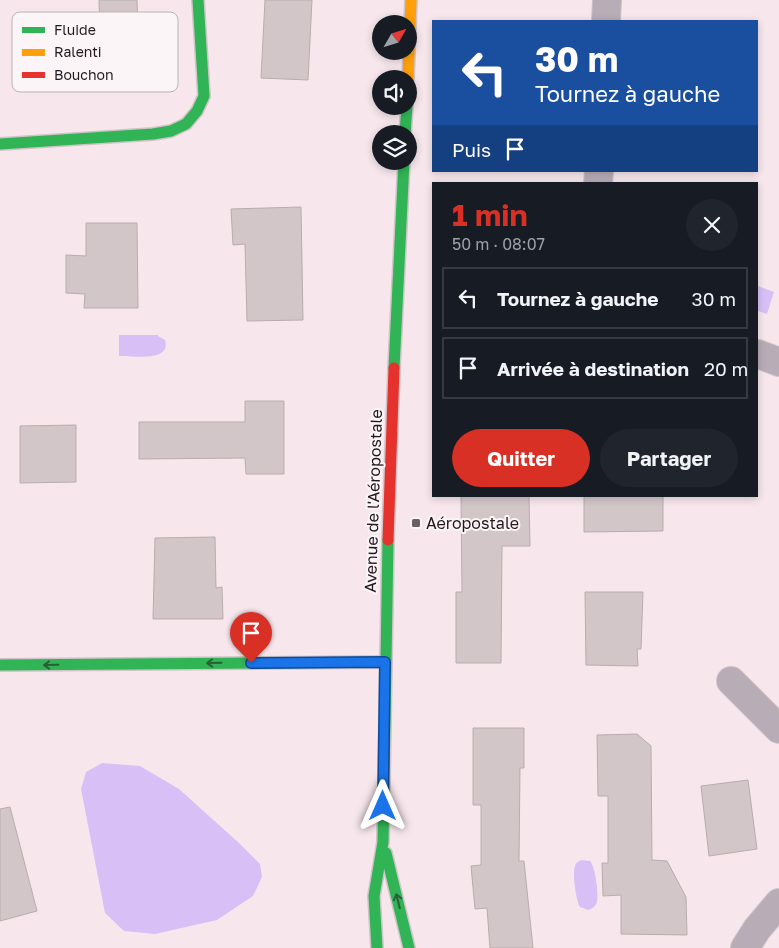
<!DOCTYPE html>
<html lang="fr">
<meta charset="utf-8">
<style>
body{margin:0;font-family:"Golos Text",sans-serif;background:#20242c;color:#f1f3f6;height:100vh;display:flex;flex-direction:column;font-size:19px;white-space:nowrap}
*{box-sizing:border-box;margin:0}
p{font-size:16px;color:#9ea1a6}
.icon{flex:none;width:28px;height:28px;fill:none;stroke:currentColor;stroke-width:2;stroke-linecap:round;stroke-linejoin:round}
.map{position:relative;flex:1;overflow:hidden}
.panel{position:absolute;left:432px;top:182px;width:326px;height:315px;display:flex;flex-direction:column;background:#171b24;border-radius:0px;box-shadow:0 2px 8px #0003}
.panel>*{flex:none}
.guide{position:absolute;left:432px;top:20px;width:326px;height:152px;border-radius:0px;box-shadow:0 2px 8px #0003;background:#1a4fa0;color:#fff;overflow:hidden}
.needle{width:32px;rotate:51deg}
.tools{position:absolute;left:372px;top:15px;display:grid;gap:10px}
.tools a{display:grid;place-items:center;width:45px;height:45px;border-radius:50%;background:#171b24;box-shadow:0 2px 8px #0003;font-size:25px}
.pin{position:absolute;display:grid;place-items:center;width:42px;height:42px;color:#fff;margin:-51px -21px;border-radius:50% 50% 50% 0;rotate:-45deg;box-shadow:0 0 5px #0007}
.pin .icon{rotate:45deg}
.me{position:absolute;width:55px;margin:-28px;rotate:0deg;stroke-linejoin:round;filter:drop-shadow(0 0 4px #0008)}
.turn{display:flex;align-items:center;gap:18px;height:105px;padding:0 20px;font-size:22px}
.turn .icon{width:65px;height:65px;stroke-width:2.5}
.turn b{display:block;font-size:35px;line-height:42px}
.then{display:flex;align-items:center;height:48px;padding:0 20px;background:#0003;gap:10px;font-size:19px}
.round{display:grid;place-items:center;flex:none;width:52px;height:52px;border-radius:26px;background:#20242c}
.overview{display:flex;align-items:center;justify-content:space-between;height:85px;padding:0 20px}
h1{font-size:30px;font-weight:700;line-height:38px;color:#d93025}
.button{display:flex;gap:10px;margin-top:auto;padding:10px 20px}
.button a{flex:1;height:58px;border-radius:30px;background:#d93025;color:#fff;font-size:20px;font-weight:700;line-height:58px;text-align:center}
.button a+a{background:#20242c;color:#f1f3f6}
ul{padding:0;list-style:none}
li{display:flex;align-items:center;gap:15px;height:62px;margin:0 10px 8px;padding:0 10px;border:2px solid #363941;border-radius:0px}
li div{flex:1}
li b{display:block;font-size:19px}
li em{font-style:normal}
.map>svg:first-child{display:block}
.water{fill:#d8c0f7}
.building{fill:#d3c6c9;stroke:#b8acae}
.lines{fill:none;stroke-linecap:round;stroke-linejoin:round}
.street-casing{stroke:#cfc4c8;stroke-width:30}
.fast-casing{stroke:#cfc4c8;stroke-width:14}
.slow-casing{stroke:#cfc4c8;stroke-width:14}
.jam-casing{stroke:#cfc4c8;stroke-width:14}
.street{stroke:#b8acb6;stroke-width:28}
.fast{stroke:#30b455;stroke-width:11}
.slow{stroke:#ff9f0a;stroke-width:11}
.jam{stroke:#e5322d;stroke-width:11}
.oneway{stroke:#295f36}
.route-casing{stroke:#114b97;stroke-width:12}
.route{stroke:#1a73e8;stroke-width:9}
.poi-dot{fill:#6d6166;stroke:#fbf5f7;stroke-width:2}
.labels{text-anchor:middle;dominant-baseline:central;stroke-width:4;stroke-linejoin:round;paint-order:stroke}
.street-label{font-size:16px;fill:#23191d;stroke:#fbf5f7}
.poi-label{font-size:16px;fill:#23191d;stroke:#fbf5f7;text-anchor:start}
.key{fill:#fbf5f7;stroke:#bab3b6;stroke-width:1}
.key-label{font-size:14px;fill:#23191d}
</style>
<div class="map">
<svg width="779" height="948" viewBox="0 0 779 948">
<rect width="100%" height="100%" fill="#f7e7ed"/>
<g class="water">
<path d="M758,286L774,292L767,314L758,311Z"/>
<path d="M119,335H158V336L165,340C172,362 133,356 119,356Z"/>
<path d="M102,763L140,766L179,789L239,843L260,864L262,877L253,896L217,920L155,934L124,931L105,913L81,789L86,772Z"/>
<path d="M581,860L590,861C595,866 599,894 597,902C595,907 592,909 588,910L580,907C576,901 572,872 575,866C576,862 578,862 581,860Z"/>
</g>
<g class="building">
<path d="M99,0H137L139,60L133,61V83L101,84Z"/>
<path d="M265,0H312L308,80L261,78Z"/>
<path d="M301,207L303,320L247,321L245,244L233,245L231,209Z"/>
<path d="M86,223H137L138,308H84L85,294L66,293V255L86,256Z"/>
<path d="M245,401H284V474H246L245,458L139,459V422H245Z"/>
<path d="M76,425V482L20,483V426Z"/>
<path d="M461,496H529L530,546H502L501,663H456V592H462Z"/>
<path d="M584,496H663V531L584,532Z"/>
<path d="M215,537L216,588L222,587L223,619H153L155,538Z"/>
<path d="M585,592H643L641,649H637L638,666L586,665Z"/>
<path d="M473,728H524V768H520L519,861H524L533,948H490L487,908L475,909L471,866L481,865V805H473Z"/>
<path d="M637,734L651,746L652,860L667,861L686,897L687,935L621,934V895L603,896L602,863H608V796H598L597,735Z"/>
<path d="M748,780L757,849L709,856L701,786Z"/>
<path d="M10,807L37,911L0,921V809Z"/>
</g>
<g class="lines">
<g class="street-casing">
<g id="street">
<path d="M606,21L607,0"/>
<path d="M598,184L599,171"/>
<path d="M758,354L779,362"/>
<path d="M731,681L779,729"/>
<path d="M745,948L757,929L779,903"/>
</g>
</g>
<g class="fast-casing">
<g id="fast">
<path d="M405,134L407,106"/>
<path d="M0,144L153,134L171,131L186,124L197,111L204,96L198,0"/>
<path d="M394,368L404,161"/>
<path d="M0,665L385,662"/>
<path d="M386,853L409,948"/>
<path d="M377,948L374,896L383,842L388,540"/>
</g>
</g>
<g class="slow-casing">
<path id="slow" d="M408,79L411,0"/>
</g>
<g class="jam-casing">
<path id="jam" d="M388,540L394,368"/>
</g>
<use href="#street" class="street"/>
<use href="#fast" class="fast"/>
<use href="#slow" class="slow"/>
<use href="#jam" class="jam"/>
</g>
<defs><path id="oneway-shaft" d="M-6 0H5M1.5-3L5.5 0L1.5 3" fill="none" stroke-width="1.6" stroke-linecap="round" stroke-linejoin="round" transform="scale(1.25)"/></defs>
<g class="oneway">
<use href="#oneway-shaft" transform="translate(214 663) rotate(179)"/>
<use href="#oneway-shaft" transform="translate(51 665) rotate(179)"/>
<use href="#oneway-shaft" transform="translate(398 901) rotate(-104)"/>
</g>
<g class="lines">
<g class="route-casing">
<path id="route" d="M251,663L385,662L383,806"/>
</g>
<use href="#route" class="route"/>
</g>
<rect class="poi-dot" x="411" y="518" width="10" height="10" rx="2.5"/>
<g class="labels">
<g class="street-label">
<text transform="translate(373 501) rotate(-88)">Avenue de l'Aéropostale</text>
</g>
<g class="poi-label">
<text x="426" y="523">Aéropostale</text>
</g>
</g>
<rect x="12" y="12" width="166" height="80" rx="8" class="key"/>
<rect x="22" y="27" width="23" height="6" fill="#30b455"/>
<rect x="22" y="49" width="23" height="7" fill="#ff9f0a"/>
<rect x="22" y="72" width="23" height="6" fill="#e5322d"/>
<g class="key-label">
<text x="54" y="35">Fluide</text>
<text x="54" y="57">Ralenti</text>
<text x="54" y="80">Bouchon</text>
</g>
</svg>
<div class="tools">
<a><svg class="needle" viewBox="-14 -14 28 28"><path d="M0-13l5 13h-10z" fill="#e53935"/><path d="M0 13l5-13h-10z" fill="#9ea1a6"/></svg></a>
<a><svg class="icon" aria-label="sound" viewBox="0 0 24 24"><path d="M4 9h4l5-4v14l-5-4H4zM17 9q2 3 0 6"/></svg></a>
<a><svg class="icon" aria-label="layers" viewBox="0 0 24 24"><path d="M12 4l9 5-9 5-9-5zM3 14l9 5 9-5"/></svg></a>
</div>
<div class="pin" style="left:251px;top:663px;background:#d93025"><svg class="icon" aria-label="arrive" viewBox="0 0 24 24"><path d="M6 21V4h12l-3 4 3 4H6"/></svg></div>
<svg class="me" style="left:383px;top:806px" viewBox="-20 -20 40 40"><path d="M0-17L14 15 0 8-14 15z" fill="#1a73e8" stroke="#fff" stroke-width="4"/></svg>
<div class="guide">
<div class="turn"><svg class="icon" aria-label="left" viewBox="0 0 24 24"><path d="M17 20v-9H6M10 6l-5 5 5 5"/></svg><div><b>30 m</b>Tournez à gauche</div></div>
<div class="then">Puis<svg class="icon" aria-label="arrive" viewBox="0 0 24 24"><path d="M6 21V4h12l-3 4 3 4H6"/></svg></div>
</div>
<section class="panel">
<div class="overview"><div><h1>1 min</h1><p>50 m · 08:07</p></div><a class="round"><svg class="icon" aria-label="close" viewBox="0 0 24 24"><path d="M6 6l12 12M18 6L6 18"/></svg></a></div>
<ul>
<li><svg class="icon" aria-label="left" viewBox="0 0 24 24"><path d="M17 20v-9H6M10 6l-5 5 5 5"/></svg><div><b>Tournez à gauche</b></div><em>30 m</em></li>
<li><svg class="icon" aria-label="arrive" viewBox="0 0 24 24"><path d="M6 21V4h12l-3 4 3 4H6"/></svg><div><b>Arrivée à destination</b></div><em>20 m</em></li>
</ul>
<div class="button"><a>Quitter</a><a>Partager</a></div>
</section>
</div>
